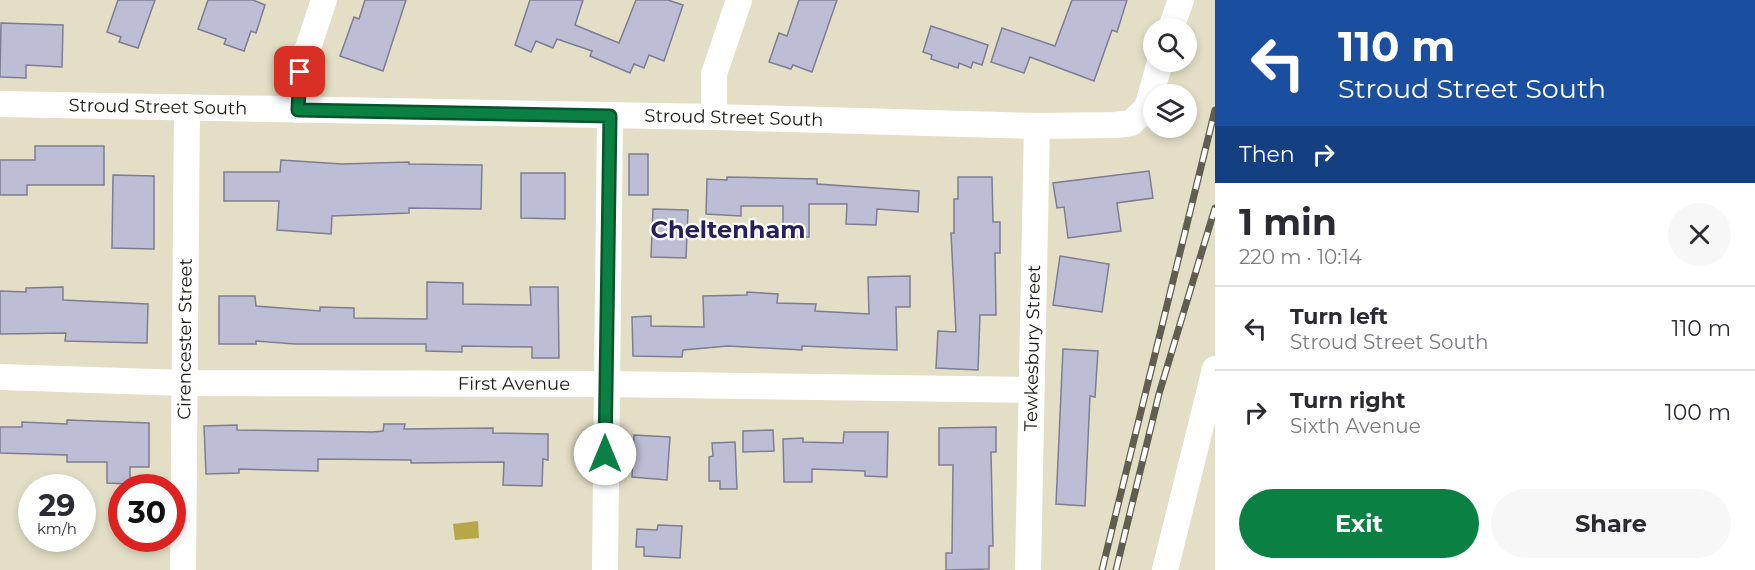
<!DOCTYPE html>
<meta charset="utf-8">
<style>
body{margin:0;font-family:Montserrat,sans-serif;background:#f7f7f7;color:#2b2b33;height:100vh;display:flex;flex-direction:column;font-size:22px;white-space:nowrap}
*{box-sizing:border-box;margin:0}
p{font-size:20px;color:#7c7c81}
.icon{flex:none;width:33px;height:33px;fill:none;stroke:currentColor;stroke-width:2;stroke-linecap:round;stroke-linejoin:round}
.map{position:relative;flex:1;overflow:hidden}
.panel{display:flex;flex-direction:column;background:#fff;width:540px}
.panel>*{flex:none}
.top-card{background:#1a4fa0;color:#fff;overflow:hidden}
.buttons{position:absolute;left:1143px;top:18px;display:grid;gap:12px}
.buttons a{display:grid;place-items:center;width:54px;height:54px;border-radius:50%;background:#fff;box-shadow:0 3px 9px #0003;font-size:30px}
.speed{position:absolute;left:18px;top:474px;display:flex;gap:12px;font-size:30px;font-weight:700;text-align:center}
.speed>*{display:grid;place-content:center;width:78px;height:78px;border-radius:50%;background:#fff;box-shadow:0 3px 9px #0003;line-height:1}
.speed small{font-size:15px;font-weight:400}
.speed .limit{border:9px solid #d22;background:#fff;color:#111}
.pin{position:absolute;display:grid;place-items:center;width:51px;height:51px;color:#fff;margin:-26px;border-radius:12px;box-shadow:0 3px 9px #0006}
.me{position:absolute;width:66px;margin:-33px;rotate:0deg;stroke-linejoin:round;filter:drop-shadow(0 0 4px #0008)}
.turn{display:flex;align-items:center;gap:21px;height:126px;padding:0 24px;font-size:27px}
.turn .icon{width:78px;height:78px;stroke-width:2.5}
.turn b{display:block;font-size:42px;line-height:51px}
.then{display:flex;align-items:center;height:57px;padding:0 24px;background:#0003;gap:12px;font-size:22px}
.round{display:grid;place-items:center;flex:none;width:63px;height:63px;border-radius:32px;background:#f7f7f7}
.overview{display:flex;align-items:center;justify-content:space-between;height:102px;padding:0 24px}
h1{font-size:36px;font-weight:700;line-height:45px}
.primary-button{display:flex;gap:12px;margin-top:auto;padding:12px 24px}
.primary-button a{flex:1;height:69px;border-radius:36px;background:#0b8043;color:#fff;font-size:24px;font-weight:700;line-height:69px;text-align:center}
.primary-button a+a{background:#f7f7f7;color:#2b2b33}
ul{padding:0;list-style:none}
li{display:flex;align-items:center;gap:18px;height:84px;padding:0 24px;border-top:2px solid #e1e1e2}
li div{flex:1}
li b{display:block;font-size:22px}
li em{font-style:normal}
main{display:flex;flex:1;min-height:0}
.map>svg:first-child{display:block}
.water{fill:#b8a748}
.building{fill:#bdbed6;stroke:#7d7d94;stroke-width:1.5}
.lines{fill:none;stroke-linecap:round;stroke-linejoin:round}
.minor{stroke:#fff;stroke-width:26}
.rail-casing{stroke:#615e50;stroke-width:7}
.rail{stroke:#fff;stroke-width:4.5;stroke-dasharray:14;stroke-linecap:butt}
.route-casing{stroke:#07532c;stroke-width:15}
.route{stroke:#0b8043;stroke-width:10}
.labels{text-anchor:middle;dominant-baseline:central;stroke-width:4.5;stroke-linejoin:round;paint-order:stroke}
.street-label{font-size:18px;fill:#1a1910;stroke:#fff}
.district-label{font-size:24px;font-weight:bold;fill:#27205a;stroke:#fff}
</style>
<main>
<div class="map">
<svg width="1215" height="570" viewBox="0 0 1215 570">
<rect width="100%" height="100%" fill="#e3dfc6"/>
<path class="water" d="M478,521L479,538L455,540L453,524Z"/>
<g class="building">
<path d="M118,0H155L138,48L119,42L121,37L107,32Z"/>
<path d="M208,0H253L265,5L256,33L251,31L244,51L224,44L226,39L198,29Z"/>
<path d="M365,0H406L383,71L340,56L354,17L359,19Z"/>
<path d="M530,0H583L575,25L619,43L636,0H668L683,5L664,61L649,55L644,68L634,64L630,73L590,56L592,51L557,39L553,48L536,41L531,52L515,45Z"/>
<path d="M799,0H837L812,72L793,65L791,69L769,62L779,33L787,36Z"/>
<path d="M1072,0H1127L1117,32L1112,30L1094,81L1030,57L1024,73L991,62L1002,28L1055,46Z"/>
<path d="M1,23L63,25L62,67L26,65V78L0,77Z"/>
<path d="M931,26L988,45L982,65L973,62L971,68L959,63L958,68L931,59L932,55L923,52Z"/>
<path d="M35,146H104V185H27V195H0V160H35Z"/>
<rect x="629" y="154" width="19" height="41"/>
<path d="M281,160L342,164L409,162V164L482,165L481,209L409,208V213L332,216L331,234L277,230L279,201H224V172H280Z"/>
<path d="M1149,171L1153,198L1117,203L1121,231L1068,238L1064,207L1057,208L1053,183Z"/>
<path d="M521,173H565V219L521,218Z"/>
<path d="M113,175L154,176V249L112,248Z"/>
<path d="M727,177L817,179V184L919,191L918,212L877,209L876,225L846,224L847,204H809V237H783V206H741V216L706,214L707,179L727,180Z"/>
<path d="M958,177H992L993,222H1000V253H995L996,315H980L978,370L936,368L938,331L956,332L951,233H954V199H958Z"/>
<path d="M653,209L688,210L686,258L651,257Z"/>
<path d="M1060,256L1109,264L1102,312L1053,305Z"/>
<path d="M910,276V307H896L897,350L802,346V350L728,346L683,350L682,357L633,356L632,317L651,316V326L704,327L703,296L747,295V292L778,294L777,303L816,304L815,311L869,314L868,277Z"/>
<path d="M427,282L463,283V304L531,305L530,287H558L559,358H532V347L462,346V352L426,351V344H295L256,341V344H219V296H255L256,306L320,311V307L354,308V318L427,319Z"/>
<path d="M63,287V300L148,304L147,343L65,341L66,333L0,334V291L26,292V288Z"/>
<path d="M1063,349L1098,351L1095,397L1090,396L1085,506L1056,504Z"/>
<path d="M67,420L149,423V467H130V484L107,483V462H67V455L0,453V427H22V422L67,424Z"/>
<path d="M384,424H405L404,429L493,428V433L548,434V460L543,459L542,486L503,485L504,462L411,463V460L318,459V471L239,469V473L206,474L204,426L237,425V430L373,432L383,431Z"/>
<path d="M996,427V452H991L993,546H989V569L946,570V553H952L953,465H939V428Z"/>
<path d="M773,430L774,451L743,452V431Z"/>
<path d="M844,432H888L887,477L865,476V471L812,469V482H784L783,439L803,438V442L843,443Z"/>
<path d="M634,435L670,437L667,480L632,477Z"/>
<path d="M735,442L737,489H720V481H709V457L713,456L712,443Z"/>
<path d="M658,525L682,526L680,558L644,556V547H636L637,529L657,530Z"/>
</g>
<g class="lines">
<g class="minor">
<path d="M1171,28L1181,0"/>
<path id="s1" d="M0,104L714,117L1037,126L1116,125L1131,123L1147,108L1160,62"/>
<path d="M298,110L300,72L324,0"/>
<path d="M714,117V74L739,0"/>
<path id="s2" d="M0,377L184,383L605,384L1030,390"/>
<path id="s3" d="M183,570L187,107"/>
<path d="M605,570L610,116"/>
<path id="s4" d="M1028,570L1037,126"/>
<path d="M1165,570L1215,369"/>
</g>
<g class="rail-casing">
<g id="rail">
<path d="M1102,570L1215,110"/>
<path d="M1116,570L1159,394L1215,208"/>
</g>
</g>
<use href="#rail" class="rail"/>
</g>
<g class="lines">
<g class="route-casing">
<path id="route" d="M300,72L298,110L610,116L605,454"/>
</g>
<use href="#route" class="route"/>
</g>
<g class="labels">
<g class="street-label">
<text stroke="none"><textPath href="#s1" startOffset="158">Stroud Street South</textPath></text>
<text stroke="none"><textPath href="#s1" startOffset="734">Stroud Street South</textPath></text>
<text stroke="none"><textPath href="#s3" startOffset="231">Cirencester Street</textPath></text>
<text stroke="none"><textPath href="#s4" startOffset="222">Tewkesbury Street</textPath></text>
<text stroke="none"><textPath href="#s2" startOffset="514">First Avenue</textPath></text>
</g>
<g class="district-label">
<text x="728" y="229">Cheltenham</text>
</g>
</g>
</svg>
<div class="buttons">
<a><svg class="icon" aria-label="search" viewBox="0 0 24 24"><circle cx="10" cy="10" r="6"/><path d="M15 15l6 6"/></svg></a>
<a><svg class="icon" aria-label="layers" viewBox="0 0 24 24"><path d="M12 4l9 5-9 5-9-5zM3 14l9 5 9-5"/></svg></a>
</div>
<div class="speed"><div>29<small>km/h</small></div><div class="limit">30</div></div>
<div class="pin" style="left:300px;top:72px;background:#d93025"><svg class="icon" aria-label="arrive" viewBox="0 0 24 24"><path d="M6 21V4h12l-3 4 3 4H6"/></svg></div>
<svg class="me" style="left:605px;top:454px" viewBox="-20 -20 40 40"><circle r="19" fill="#fff"/><path d="M0-13L10 11 0 6-10 11z" fill="#0b8043"/></svg>
</div>
<section class="panel">
<div class="top-card">
<div class="turn"><svg class="icon" aria-label="left" viewBox="0 0 24 24"><path d="M17 20v-9H6M10 6l-5 5 5 5"/></svg><div><b>110 m</b>Stroud Street South</div></div>
<div class="then">Then<svg class="icon" aria-label="right" viewBox="0 0 24 24"><path d="M7 20v-9h11M14 6l5 5-5 5"/></svg></div>
</div>
<div class="overview"><div><h1>1 min</h1><p>220 m · 10:14</p></div><a class="round"><svg class="icon" aria-label="close" viewBox="0 0 24 24"><path d="M6 6l12 12M18 6L6 18"/></svg></a></div>
<ul>
<li><svg class="icon" aria-label="left" viewBox="0 0 24 24"><path d="M17 20v-9H6M10 6l-5 5 5 5"/></svg><div><b>Turn left</b><p>Stroud Street South</p></div><em>110 m</em></li>
<li><svg class="icon" aria-label="right" viewBox="0 0 24 24"><path d="M7 20v-9h11M14 6l5 5-5 5"/></svg><div><b>Turn right</b><p>Sixth Avenue</p></div><em>100 m</em></li>
</ul>
<div class="primary-button"><a>Exit</a><a>Share</a></div>
</section>
</main>
